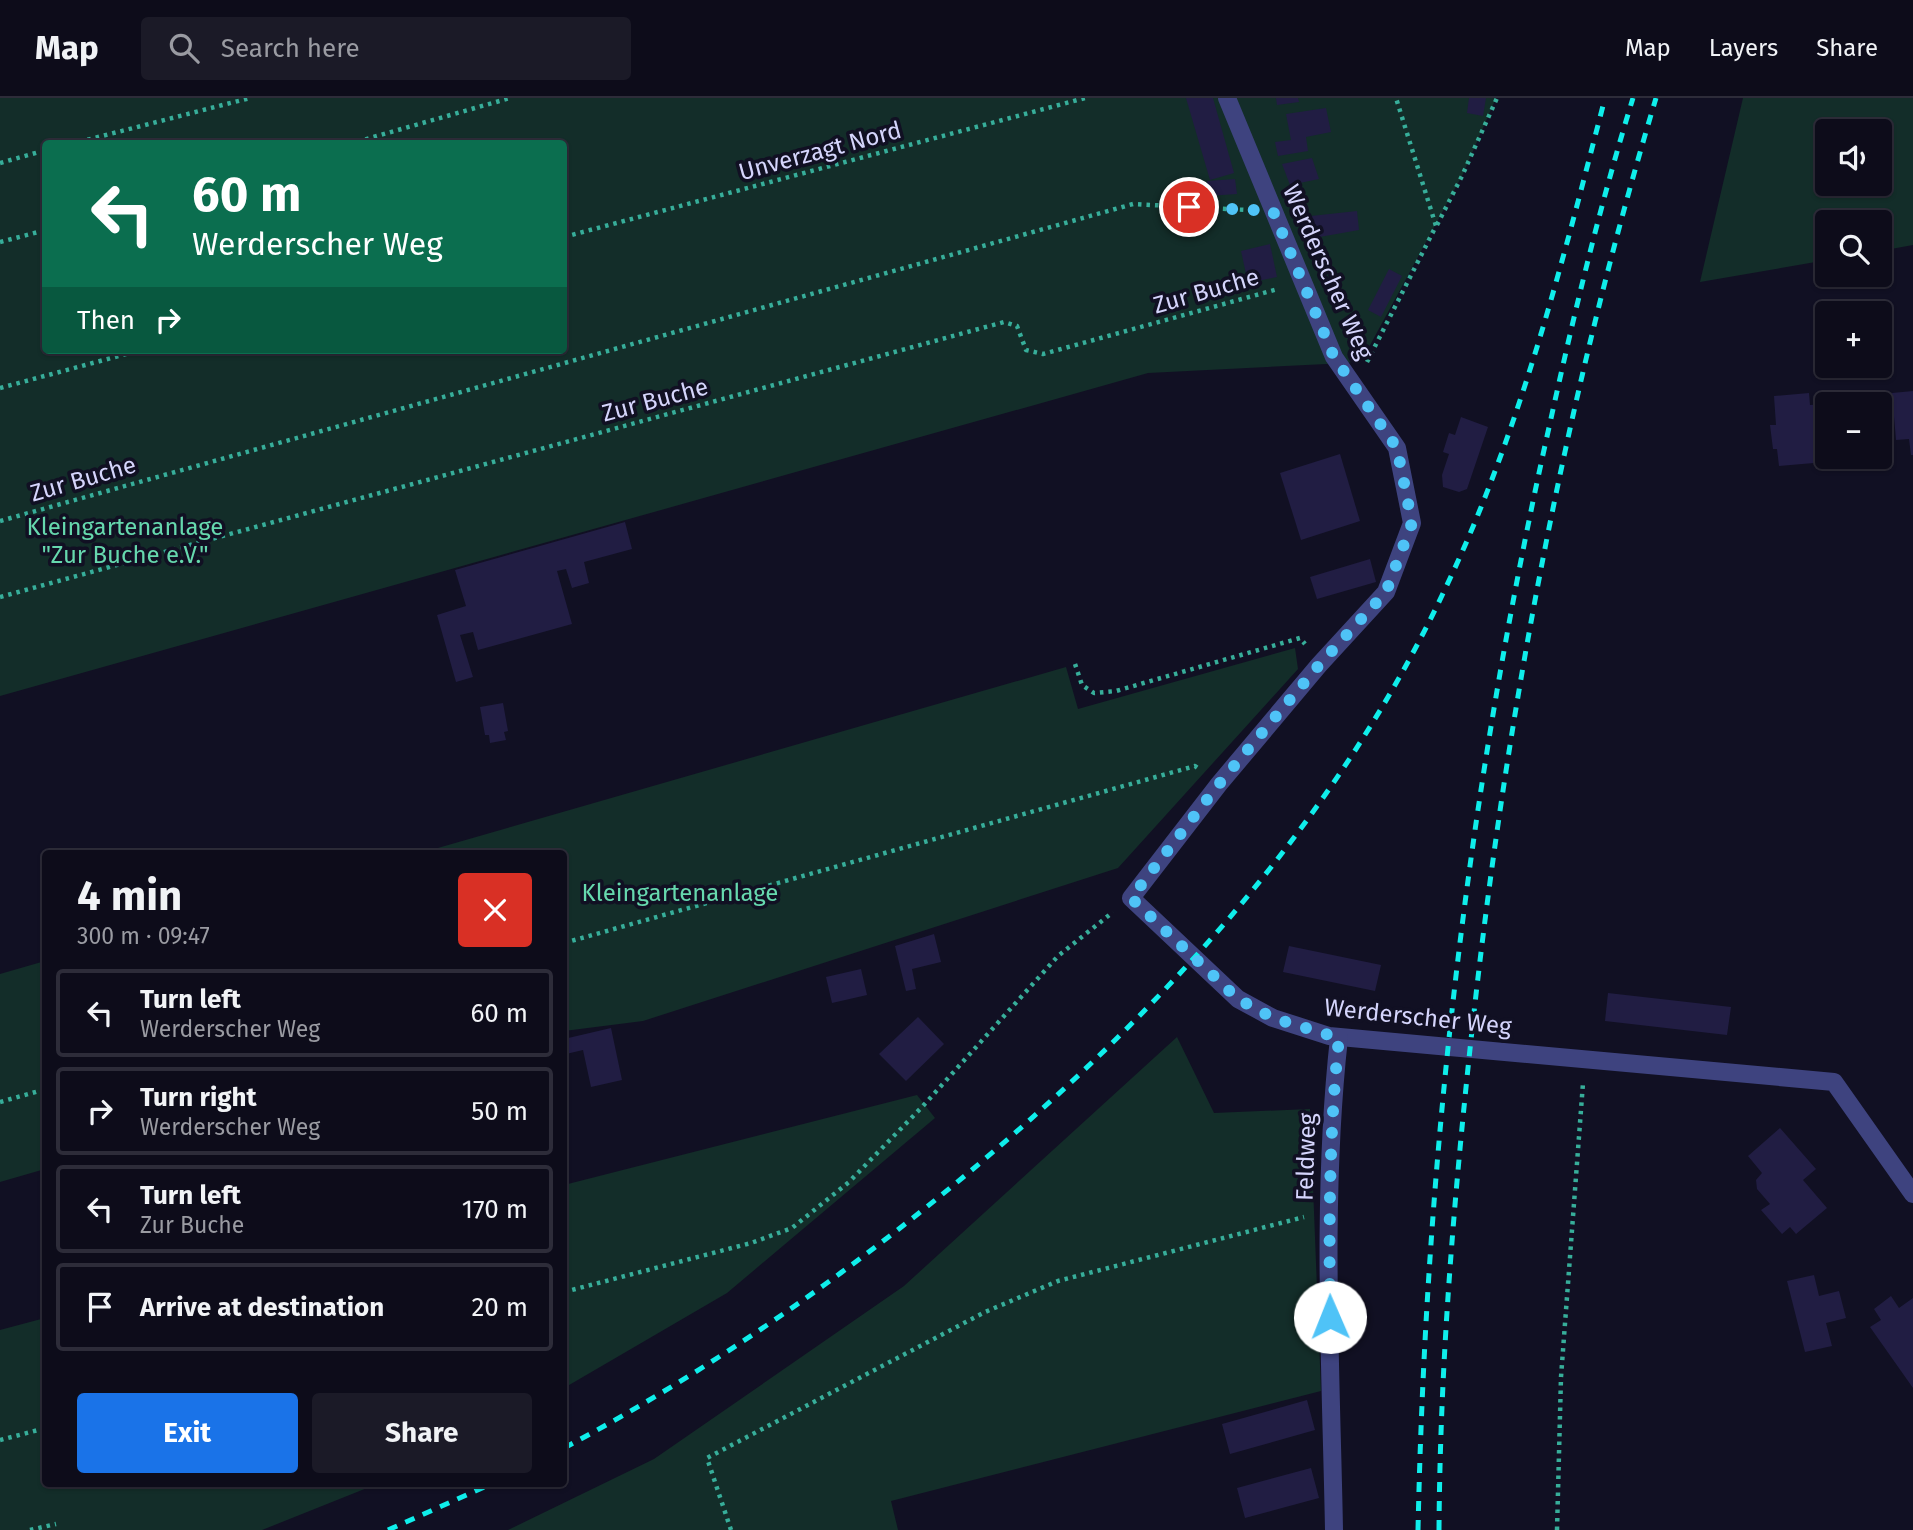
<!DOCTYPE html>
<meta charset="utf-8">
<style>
body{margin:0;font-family:"Fira Sans",sans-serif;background:#1b1a27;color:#f1f3f6;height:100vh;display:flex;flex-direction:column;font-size:26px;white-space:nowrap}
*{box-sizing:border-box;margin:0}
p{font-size:23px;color:#9a9ba2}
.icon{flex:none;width:38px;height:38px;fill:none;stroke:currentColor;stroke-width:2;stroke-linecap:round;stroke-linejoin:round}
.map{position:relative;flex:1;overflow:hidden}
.details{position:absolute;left:42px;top:752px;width:525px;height:637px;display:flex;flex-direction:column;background:#0d0c1a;border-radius:7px;box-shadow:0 2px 5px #0004,0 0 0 2px #2d2c39}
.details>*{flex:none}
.top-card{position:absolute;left:42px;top:42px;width:525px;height:214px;border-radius:7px;box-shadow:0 2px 5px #0004,0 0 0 2px #2d2c39;background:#0b6e4f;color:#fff;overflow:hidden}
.buttons{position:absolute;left:1815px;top:21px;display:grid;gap:14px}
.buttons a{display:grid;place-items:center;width:77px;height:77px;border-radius:7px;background:#0d0c1a;box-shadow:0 2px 5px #0004,0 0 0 2px #2d2c39;font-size:35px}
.pin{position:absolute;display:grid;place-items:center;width:60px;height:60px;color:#fff;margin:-30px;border:4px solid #fff;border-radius:50%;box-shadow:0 2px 7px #0007}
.me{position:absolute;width:77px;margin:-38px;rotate:359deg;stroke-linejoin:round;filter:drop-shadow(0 0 5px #0008)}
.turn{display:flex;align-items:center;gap:24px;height:147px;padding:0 35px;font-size:32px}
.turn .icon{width:91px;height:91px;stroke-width:2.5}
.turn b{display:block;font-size:49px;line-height:60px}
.then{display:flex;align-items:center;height:66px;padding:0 35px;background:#0003;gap:14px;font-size:26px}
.round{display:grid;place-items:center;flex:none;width:74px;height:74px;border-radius:7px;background:#1b1a27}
.summary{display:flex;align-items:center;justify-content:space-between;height:119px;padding:0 35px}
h1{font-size:42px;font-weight:700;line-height:52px}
.action{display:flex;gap:14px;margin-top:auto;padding:14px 35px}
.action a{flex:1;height:80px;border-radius:7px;background:#1a73e8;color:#fff;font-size:28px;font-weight:700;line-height:80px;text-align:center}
.action a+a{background:#1b1a27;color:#f1f3f6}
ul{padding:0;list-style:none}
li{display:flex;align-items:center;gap:21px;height:88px;margin:0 14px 10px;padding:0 21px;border:4px solid #2d2c39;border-radius:7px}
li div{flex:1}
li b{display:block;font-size:26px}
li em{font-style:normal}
header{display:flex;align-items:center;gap:42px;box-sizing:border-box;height:98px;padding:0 35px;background:#0d0c1a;border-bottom:2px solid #2d2c39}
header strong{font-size:33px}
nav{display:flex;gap:38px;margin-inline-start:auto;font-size:24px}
.search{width:490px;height:63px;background:#1b1a27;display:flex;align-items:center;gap:18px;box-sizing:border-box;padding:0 24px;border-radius:7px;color:#9a9ba2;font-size:26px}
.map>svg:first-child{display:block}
.green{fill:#132d29;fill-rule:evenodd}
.building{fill:#211d43}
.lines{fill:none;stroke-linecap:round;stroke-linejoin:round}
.path{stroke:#37ae9a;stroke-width:4.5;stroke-dasharray:3.5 5;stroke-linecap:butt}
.minor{stroke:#3e437f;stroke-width:18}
.rail{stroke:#0feeeb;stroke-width:5;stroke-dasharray:10 9;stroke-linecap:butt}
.route{stroke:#4fc3f7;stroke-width:12;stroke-dasharray:0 21.6}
.labels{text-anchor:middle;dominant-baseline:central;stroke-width:7;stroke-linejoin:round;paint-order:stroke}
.street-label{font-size:24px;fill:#d5d5fc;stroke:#111023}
.park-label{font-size:24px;fill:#66d8ae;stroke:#111023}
</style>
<header>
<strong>Map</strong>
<div class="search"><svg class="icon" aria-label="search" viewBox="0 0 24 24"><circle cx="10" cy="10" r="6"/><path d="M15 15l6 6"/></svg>Search here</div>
<nav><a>Map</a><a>Layers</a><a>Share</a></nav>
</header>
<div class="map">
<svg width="1913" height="1432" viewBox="0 0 1913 1432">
<rect width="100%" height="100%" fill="#111023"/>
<g class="green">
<path d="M0,0H1496L1463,76L1362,262L1347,265L1148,275L0,598ZM46,46H564V252H46Z"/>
<path d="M1743,0H1913V147L1880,153V124H1827V162L1700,184ZM1880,33V86H1827V33Z"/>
<path d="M1295,550L1298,571L1118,770L643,923L564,933V756H417L1066,569L1078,611Z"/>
<path d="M45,863V1071L0,1084V876Z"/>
<path d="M1177,939L1214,1015L1310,1011L1321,1293L891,1403L898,1432H508L654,1361L904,1188Z"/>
<path d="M917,997L935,1020L727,1195L564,1290V1087Z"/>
<path d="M45,1220L46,1386H377L262,1432H0V1232Z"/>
</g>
<g class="building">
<path d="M1186,0H1213L1234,75L1210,82Z"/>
<path d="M1276,0H1298L1299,4L1277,7Z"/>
<path d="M1469,0H1486L1483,18L1467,15Z"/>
<path d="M1326,10L1331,34L1306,39L1308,53L1278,58L1275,44L1291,42L1286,16Z"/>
<path d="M1312,60L1319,81L1290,87L1282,66Z"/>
<path d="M1235,81L1237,96L1208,98L1207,83Z"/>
<path d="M1357,113L1359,132L1314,140L1311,118Z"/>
<path d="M1270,146L1277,179L1248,185L1241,153Z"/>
<path d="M1389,171L1402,178L1381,219L1368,212Z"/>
<path d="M1913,293V357H1911L1909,341L1896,342L1892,295Z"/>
<path d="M1809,295L1810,307L1827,306V359H1837V363L1779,368L1777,351H1773L1770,327H1776L1774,298Z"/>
<path d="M1461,319L1488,329L1467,391L1459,394L1443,389L1442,377L1449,356L1443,354L1449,335L1455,337Z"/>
<path d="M1340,356L1360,423L1301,442L1280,375Z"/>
<path d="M625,424L632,451L584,464L589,485L572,490L566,471L557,473L572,526L478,552L473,534L460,537L473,579L456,584L437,517L466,508L455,472Z"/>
<path d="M1370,461L1376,484L1317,501L1310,479Z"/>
<path d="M503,605L508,633L504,634L506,642L490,645L489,637H485L480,609Z"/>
<path d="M934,836L941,864L912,871L916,891L906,893L895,848Z"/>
<path d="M1289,848L1381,867L1375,893L1283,874Z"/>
<path d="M861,871L867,897L832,905L826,879Z"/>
<path d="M1608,895L1731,909L1727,937L1605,923Z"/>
<path d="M918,919L944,946L906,983L879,956Z"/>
<path d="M611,930L622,982L591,989L583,952L566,956L564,941Z"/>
<path d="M1780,1030L1816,1071L1803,1082L1827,1110L1796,1136L1790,1129L1782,1136L1761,1112L1770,1106L1757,1091L1756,1082L1762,1075L1748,1058Z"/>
<path d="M1814,1177L1819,1198L1839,1193L1846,1220L1826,1225L1832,1248L1805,1254L1787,1183Z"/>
<path d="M1891,1198L1899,1210L1913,1200V1290L1870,1229L1881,1222L1874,1211Z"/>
<path d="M1307,1302L1315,1332L1230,1356L1222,1326Z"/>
<path d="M1311,1370L1319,1400L1245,1420L1237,1390Z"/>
</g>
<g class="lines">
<g class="path">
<path d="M71,46L250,0"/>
<path d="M349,46L510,0"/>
<path d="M0,65L46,52"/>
<path d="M1437,127L1462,78L1497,0"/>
<path d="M564,139L1085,0"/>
<path d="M0,144L46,132"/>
<path d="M1367,264L1436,128L1396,0"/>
<path d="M0,290L141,252"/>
<path d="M0,423L1133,106L1247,112"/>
<path d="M0,499L1004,224L1017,228L1026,252L1043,256L1278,191"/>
<path d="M1075,566L1082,587L1094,595L1116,593L1300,540L1305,546"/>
<path d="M564,845L1195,668L1199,671"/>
<path d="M0,1004L46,991"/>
<path d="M564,1194L751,1145L792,1130L849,1084L923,1008L1058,858L1113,814"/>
<path d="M0,1342L46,1330"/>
<path d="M30,1432L56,1426"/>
<path d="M731,1432L707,1360L985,1214L1058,1183L1304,1119"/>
<path d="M1557,1432L1561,1279L1583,985"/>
</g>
<g class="minor">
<path d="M1227,0L1334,259L1397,350L1412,425L1386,494L1319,567L1219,686L1131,800L1238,901L1273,920L1329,938L1834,984L1913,1096"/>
<path d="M1334,1432C1331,1268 1321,1103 1339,940"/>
</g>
<g class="rail">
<path d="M564,1350C707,1274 842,1180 967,1076C1163,912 1337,722 1446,489C1520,334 1562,166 1605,0"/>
<path d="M388,1432L491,1386"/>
<path d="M1418,1432C1426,1060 1468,689 1550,325C1574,216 1600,107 1633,0"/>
<path d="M1439,1432C1440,1272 1453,1111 1470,951C1504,630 1563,310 1656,0"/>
</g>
</g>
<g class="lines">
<path class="route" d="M1189,109L1273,113L1334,259L1397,350L1412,425L1386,494L1319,567L1219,686L1131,800L1238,901L1273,920L1339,940C1329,1033 1329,1125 1330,1219"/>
</g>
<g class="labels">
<g class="street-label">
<text transform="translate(820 53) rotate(-15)">Unverzagt Nord</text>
<text transform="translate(1328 174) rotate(66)">Werderscher Weg</text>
<text transform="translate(1206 193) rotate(-16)">Zur Buche</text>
<text transform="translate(655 302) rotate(-15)">Zur Buche</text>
<text transform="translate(83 381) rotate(-16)">Zur Buche</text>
<text transform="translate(1418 919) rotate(6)">Werderscher Weg</text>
<text transform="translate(1306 1059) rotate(-88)">Feldweg</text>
</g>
<g class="park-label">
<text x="125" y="429">Kleingartenanlage<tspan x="125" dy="28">"Zur Buche e.V."</tspan></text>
<text x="680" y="795">Kleingartenanlage</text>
</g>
</g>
</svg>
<div class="buttons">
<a><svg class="icon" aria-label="sound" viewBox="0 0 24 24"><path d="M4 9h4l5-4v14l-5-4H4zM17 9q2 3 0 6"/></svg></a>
<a><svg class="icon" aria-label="search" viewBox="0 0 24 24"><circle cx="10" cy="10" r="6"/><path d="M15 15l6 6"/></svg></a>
<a>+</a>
<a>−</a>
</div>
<div class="pin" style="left:1189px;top:109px;background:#d93025"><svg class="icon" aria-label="arrive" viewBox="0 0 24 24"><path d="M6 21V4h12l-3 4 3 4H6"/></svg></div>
<svg class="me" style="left:1330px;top:1219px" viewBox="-20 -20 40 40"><circle r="19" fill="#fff"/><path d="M0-13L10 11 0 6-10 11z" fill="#4fc3f7"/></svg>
<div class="top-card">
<div class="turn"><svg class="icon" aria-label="left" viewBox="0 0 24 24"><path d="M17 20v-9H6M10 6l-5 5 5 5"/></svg><div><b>60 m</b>Werderscher Weg</div></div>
<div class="then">Then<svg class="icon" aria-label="right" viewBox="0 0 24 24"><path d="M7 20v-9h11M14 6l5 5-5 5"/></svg></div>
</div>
<section class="details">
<div class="summary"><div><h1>4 min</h1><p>300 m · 09:47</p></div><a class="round" style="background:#d93025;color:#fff"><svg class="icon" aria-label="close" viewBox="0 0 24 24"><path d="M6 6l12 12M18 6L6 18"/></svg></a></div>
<ul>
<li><svg class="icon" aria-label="left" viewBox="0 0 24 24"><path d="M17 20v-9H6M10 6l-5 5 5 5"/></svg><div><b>Turn left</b><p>Werderscher Weg</p></div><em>60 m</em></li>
<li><svg class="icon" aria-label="right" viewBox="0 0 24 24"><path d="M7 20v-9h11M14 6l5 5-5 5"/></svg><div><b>Turn right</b><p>Werderscher Weg</p></div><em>50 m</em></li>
<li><svg class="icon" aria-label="left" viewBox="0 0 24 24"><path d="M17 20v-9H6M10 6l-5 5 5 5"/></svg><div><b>Turn left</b><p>Zur Buche</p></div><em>170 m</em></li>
<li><svg class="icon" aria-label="arrive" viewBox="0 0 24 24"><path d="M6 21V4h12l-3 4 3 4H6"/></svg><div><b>Arrive at destination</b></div><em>20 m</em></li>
</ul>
<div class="action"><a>Exit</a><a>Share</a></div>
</section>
</div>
